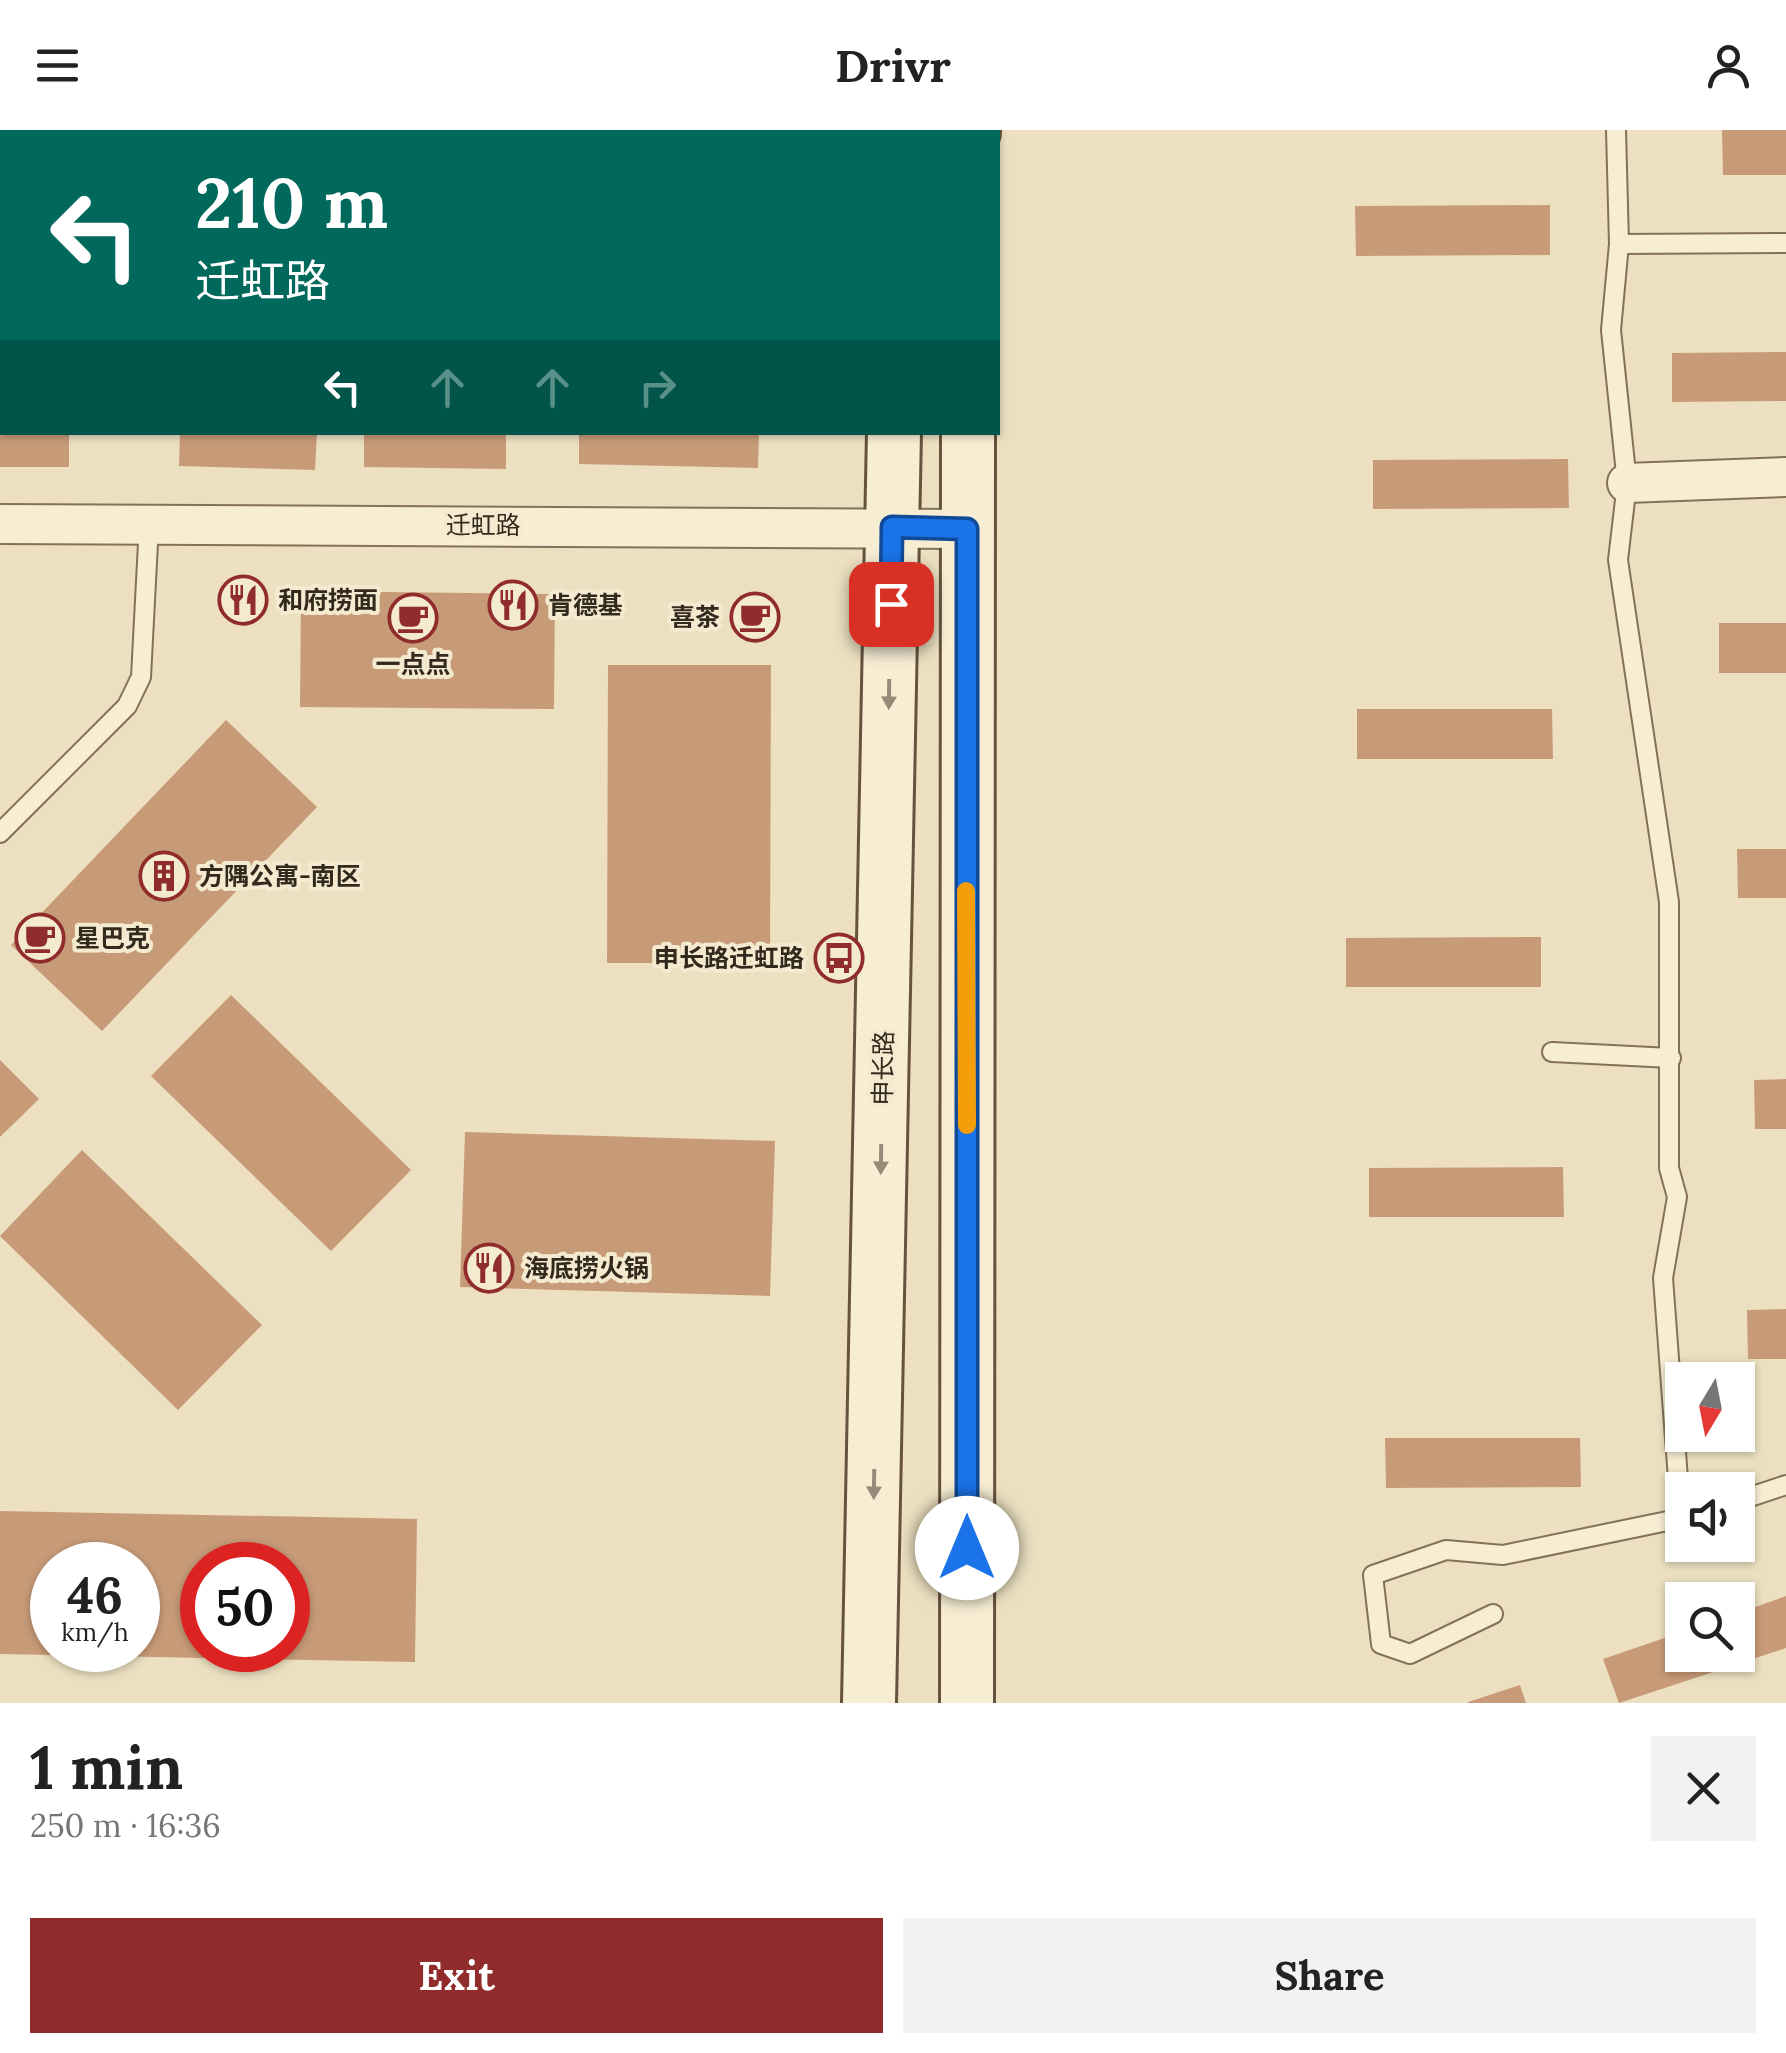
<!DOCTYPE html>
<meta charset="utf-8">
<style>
body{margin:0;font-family:Lora,"Noto Sans SC",serif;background:#f2f2f2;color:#222;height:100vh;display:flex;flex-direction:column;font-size:38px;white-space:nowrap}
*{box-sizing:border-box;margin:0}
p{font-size:32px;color:#767676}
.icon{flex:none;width:55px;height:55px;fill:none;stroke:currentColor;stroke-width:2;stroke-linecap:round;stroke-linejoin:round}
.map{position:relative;height:1573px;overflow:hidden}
.side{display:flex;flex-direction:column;background:#fff;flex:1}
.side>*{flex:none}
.top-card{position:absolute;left:0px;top:0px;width:1000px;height:305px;box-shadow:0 2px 8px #0004;background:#00695c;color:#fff;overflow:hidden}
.needle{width:65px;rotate:190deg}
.fabs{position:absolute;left:1665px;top:1232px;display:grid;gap:20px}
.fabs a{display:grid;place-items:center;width:90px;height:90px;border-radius:0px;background:#fff;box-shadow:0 2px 8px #0004;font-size:50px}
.speed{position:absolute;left:30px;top:1412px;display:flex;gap:20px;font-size:50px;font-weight:700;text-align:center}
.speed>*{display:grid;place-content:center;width:130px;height:130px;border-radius:50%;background:#fff;box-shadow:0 2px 8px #0004;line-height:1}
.speed small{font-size:25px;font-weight:400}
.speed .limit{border:15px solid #d22;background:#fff;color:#111}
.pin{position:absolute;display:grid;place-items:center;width:85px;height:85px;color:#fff;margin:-42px;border-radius:20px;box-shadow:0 5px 15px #0006}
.me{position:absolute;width:110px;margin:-55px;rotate:0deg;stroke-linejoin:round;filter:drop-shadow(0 0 8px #0008)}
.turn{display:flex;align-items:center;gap:35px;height:210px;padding:0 30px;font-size:45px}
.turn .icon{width:130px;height:130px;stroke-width:2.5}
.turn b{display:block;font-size:70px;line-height:85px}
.lanes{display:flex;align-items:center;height:95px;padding:0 30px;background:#0003;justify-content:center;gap:50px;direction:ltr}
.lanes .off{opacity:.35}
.round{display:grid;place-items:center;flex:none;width:105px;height:105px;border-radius:0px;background:#f2f2f2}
.summary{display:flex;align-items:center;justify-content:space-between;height:170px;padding:0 30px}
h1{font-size:60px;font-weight:700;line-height:75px}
.cta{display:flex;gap:20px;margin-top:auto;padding:20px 30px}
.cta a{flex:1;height:115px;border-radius:0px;background:#902d2c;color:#fff;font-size:40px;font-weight:700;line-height:115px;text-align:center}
.cta a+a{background:#f2f2f2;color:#222}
header{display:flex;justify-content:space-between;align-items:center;height:130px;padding:0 30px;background:#fff;font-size:45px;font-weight:700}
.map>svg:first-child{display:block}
.building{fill:#c89b78;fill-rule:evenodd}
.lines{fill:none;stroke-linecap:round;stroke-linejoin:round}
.lane-casing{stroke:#847159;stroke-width:22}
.street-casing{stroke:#847159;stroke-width:42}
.secondary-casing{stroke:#66523d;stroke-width:58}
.lane{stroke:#f7edd3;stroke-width:18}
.street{stroke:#f7edd3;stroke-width:38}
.secondary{stroke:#f7edd3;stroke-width:52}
.oneway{fill:#968b78}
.route-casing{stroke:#114b97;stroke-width:25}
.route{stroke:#1a73e8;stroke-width:18}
.slow{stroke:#f59e0b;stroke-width:18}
.labels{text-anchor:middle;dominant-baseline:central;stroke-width:8;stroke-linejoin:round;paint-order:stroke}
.street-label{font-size:25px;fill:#34291d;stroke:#f3ead0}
.poi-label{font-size:25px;font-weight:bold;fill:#34291d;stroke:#f3ead0;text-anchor:start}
</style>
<header><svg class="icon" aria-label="menu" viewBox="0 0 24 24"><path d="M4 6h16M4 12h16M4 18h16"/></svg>Drivr<svg class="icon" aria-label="person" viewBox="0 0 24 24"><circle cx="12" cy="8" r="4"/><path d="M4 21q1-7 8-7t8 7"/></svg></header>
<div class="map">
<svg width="1786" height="1573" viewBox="0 0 1786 1573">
<rect width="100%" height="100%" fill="#ece0c1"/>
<g class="building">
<path d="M1722,0H1786V45H1723Z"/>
<path d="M1550,75V125L1356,126L1355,76Z"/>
<path d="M1786,222V271L1672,272V223Z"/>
<rect x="0" y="302" width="69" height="35"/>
<path d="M180,302H317L315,340L179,336Z"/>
<path d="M364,302H506V339L364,337Z"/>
<path d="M579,302H759L758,338L579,334Z"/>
<path d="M1568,329L1569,378L1373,379V330Z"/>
<path d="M301,461L555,464L554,579L300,577Z"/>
<rect x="1719" y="493" width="67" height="50"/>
<path d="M608,535H771L770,833H607Z"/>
<path d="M1357,579H1552L1553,629H1357Z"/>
<path d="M226,590L317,677L102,901L11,815Z"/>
<path d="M1737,719H1786V768H1738Z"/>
<path d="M1541,807V857H1346V808Z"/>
<path d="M231,865L411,1040L331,1121L151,946Z"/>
<path d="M0,930L39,969L0,1007Z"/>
<path d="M1786,949V999H1755L1754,950Z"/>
<path d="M465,1002L775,1011L770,1166L460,1157Z"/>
<path d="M82,1020L262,1195L178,1280L0,1106Z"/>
<path d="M1563,1037L1564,1087H1369V1038Z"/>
<path d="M1786,1179V1229H1748L1747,1180Z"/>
<path d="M1385,1308H1580L1581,1357L1386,1358Z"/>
<path d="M0,1381L417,1389L415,1532L0,1524ZM52,1435H138V1520H52ZM202,1435H288V1520H202Z"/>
<path d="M1786,1466V1518L1619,1573L1603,1529L1682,1502V1525H1738V1483Z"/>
<path d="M1520,1555L1526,1573H1468V1572Z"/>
</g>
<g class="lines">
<g class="lane-casing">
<g id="lane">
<path d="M1616,0L1619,114L1611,200L1627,353L1618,430L1669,772V1038L1677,1067L1663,1148L1681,1389"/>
<path d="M1619,114L1786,113"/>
<path d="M0,703L127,576L141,547L149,394"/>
<path d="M1552,922L1671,928"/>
<path d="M1738,1371L1786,1355"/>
<path d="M1493,1484L1410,1524L1381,1514L1373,1445L1446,1420L1503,1425L1682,1388"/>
</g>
</g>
<g class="street-casing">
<g id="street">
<path d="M1627,353L1786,347"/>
<path d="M0,394L967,399"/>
</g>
</g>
<g class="secondary-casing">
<g id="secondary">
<path d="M899,2V0"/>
<path d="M973,2V0"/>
<path d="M869,1573L894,302"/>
<path d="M967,1573L968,302"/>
</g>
</g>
<use href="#lane" class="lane"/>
<use href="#street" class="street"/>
<use href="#secondary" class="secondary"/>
</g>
<defs><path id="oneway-solid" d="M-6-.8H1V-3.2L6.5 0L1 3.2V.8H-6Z" transform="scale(2.5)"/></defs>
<g class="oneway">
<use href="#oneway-solid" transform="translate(889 564) rotate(91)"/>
<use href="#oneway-solid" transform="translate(881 1029) rotate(91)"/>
<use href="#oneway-solid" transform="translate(874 1354) rotate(91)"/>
</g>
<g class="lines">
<g class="route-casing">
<path id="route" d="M891,474L892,397L967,399V1418"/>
</g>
<use href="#route" class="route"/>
<path class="slow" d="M966,761L967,995"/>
</g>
<defs>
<g id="restaurant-ring" transform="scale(2.5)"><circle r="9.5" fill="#f3ead0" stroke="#902d2c" stroke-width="1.5"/><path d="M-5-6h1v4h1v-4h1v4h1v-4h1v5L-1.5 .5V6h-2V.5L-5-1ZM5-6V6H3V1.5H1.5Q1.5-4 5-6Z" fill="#902d2c"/></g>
<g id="cafe-ring" transform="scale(2.5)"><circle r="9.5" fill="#f3ead0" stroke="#902d2c" stroke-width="1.5"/><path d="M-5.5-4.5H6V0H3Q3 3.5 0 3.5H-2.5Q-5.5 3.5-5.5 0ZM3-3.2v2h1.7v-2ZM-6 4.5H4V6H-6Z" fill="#902d2c"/></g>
<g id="building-ring" transform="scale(2.5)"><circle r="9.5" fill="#f3ead0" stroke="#902d2c" stroke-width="1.5"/><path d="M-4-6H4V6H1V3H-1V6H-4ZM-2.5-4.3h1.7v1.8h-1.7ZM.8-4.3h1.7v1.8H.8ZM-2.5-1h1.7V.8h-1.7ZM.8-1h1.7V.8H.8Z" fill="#902d2c"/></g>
<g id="bus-ring" transform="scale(2.5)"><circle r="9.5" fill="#f3ead0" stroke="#902d2c" stroke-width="1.5"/><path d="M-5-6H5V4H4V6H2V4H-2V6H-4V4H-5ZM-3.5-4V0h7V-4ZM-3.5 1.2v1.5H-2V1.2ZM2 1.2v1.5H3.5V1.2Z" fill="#902d2c"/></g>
</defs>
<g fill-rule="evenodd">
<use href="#restaurant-ring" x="243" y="470"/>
<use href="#restaurant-ring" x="513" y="475"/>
<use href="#cafe-ring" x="755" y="487"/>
<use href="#cafe-ring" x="413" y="488"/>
<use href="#building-ring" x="164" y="746"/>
<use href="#cafe-ring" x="40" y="808"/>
<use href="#bus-ring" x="839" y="828"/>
<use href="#restaurant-ring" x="489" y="1138"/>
</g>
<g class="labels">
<g class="street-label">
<text x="483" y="395">迁虹路</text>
<text transform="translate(883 938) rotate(-89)">申长路</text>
</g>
<g class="poi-label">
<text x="278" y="470">和府捞面</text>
<text x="548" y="475">肯德基</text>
<text x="720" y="487" text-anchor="end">喜茶</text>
<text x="413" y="534" text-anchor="middle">一点点</text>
<text x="199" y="746">方隅公寓-南区</text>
<text x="75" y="808">星巴克</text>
<text x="804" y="828" text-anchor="end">申长路迁虹路</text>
<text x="524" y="1138">海底捞火锅</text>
</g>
</g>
</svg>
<div class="fabs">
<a><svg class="needle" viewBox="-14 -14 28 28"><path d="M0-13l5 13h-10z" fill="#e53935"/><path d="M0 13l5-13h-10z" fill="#767676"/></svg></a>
<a><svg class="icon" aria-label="sound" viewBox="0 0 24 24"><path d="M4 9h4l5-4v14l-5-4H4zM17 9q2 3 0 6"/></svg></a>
<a><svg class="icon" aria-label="search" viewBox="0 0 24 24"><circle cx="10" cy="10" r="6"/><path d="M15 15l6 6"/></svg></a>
</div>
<div class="speed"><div>46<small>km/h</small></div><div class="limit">50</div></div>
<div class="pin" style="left:891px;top:474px;background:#d93025"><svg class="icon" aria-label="arrive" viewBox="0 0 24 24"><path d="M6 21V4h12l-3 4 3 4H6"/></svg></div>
<svg class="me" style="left:967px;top:1418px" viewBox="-20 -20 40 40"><circle r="19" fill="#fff"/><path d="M0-13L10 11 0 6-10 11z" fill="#1a73e8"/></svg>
<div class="top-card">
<div class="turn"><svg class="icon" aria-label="left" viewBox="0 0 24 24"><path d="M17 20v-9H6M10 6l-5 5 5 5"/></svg><div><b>210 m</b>迁虹路</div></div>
<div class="lanes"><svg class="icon" aria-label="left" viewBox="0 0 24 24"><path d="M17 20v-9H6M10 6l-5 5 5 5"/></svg><svg class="icon off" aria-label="ahead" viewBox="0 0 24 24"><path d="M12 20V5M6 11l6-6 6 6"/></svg><svg class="icon off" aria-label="ahead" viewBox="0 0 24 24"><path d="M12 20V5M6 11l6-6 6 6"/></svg><svg class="icon off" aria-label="right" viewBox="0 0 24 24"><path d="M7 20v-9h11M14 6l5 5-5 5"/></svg></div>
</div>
</div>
<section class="side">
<div class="summary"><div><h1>1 min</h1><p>250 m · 16:36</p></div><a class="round"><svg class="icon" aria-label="close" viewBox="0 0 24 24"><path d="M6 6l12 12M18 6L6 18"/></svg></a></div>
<div class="cta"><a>Exit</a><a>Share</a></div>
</section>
